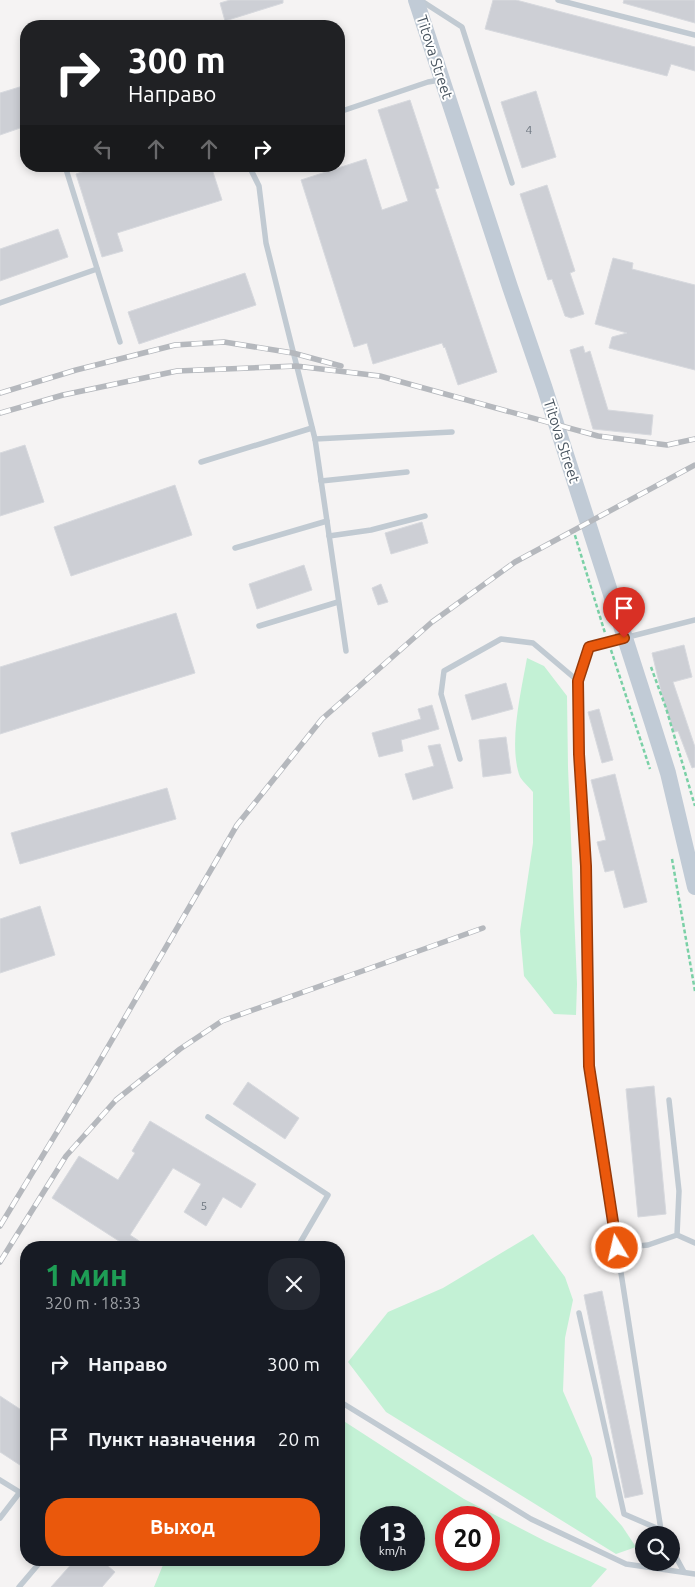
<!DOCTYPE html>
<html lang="ru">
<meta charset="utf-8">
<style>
body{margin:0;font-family:Ubuntu,sans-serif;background:#242831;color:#f1f3f6;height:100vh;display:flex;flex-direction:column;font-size:19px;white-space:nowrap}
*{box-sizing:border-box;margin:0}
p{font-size:16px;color:#9ea1a6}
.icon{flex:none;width:28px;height:28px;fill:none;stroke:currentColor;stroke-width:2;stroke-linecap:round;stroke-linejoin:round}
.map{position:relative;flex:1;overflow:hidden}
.details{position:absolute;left:20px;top:1241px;width:325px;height:325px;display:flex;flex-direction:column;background:#171b24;border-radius:20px;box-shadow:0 2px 8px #0003}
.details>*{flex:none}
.banner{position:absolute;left:20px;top:20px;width:325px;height:152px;border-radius:20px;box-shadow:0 2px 8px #0003;background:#202124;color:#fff;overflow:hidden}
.controls{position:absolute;left:635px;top:1526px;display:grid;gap:10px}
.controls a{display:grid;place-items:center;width:45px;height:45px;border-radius:50%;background:#171b24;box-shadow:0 2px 8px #0003;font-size:25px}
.speed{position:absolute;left:360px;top:1506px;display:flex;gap:10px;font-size:25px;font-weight:700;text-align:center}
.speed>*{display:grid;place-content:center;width:65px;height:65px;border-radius:50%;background:#171b24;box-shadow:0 2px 8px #0003;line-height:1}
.speed small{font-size:12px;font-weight:400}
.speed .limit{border:8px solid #d22;background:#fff;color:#111}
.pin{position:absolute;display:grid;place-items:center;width:42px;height:42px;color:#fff;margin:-51px -21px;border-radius:50% 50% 50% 0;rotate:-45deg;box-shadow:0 0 5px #0007}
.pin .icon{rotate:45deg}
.me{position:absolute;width:55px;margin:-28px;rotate:351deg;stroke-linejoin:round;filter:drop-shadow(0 0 4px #0008)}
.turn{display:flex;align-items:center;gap:18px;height:105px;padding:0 25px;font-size:22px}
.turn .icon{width:65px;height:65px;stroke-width:2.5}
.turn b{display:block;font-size:35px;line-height:42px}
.lanes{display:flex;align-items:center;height:48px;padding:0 25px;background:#0003;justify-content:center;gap:25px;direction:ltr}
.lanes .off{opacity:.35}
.round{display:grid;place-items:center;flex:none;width:52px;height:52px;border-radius:20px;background:#242831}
.overview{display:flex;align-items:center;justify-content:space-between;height:85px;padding:0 25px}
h1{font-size:30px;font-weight:700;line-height:38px;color:#1e9e55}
.action{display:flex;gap:10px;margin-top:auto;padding:10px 25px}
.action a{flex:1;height:58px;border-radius:20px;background:#ea580c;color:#fff;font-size:20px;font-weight:700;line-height:58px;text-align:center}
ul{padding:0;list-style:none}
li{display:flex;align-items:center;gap:15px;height:75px;padding:0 25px}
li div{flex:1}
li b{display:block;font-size:19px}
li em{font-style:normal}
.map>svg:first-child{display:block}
.green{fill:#c3f1d5;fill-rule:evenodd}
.building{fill:#cdcfd5;stroke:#d7d9de}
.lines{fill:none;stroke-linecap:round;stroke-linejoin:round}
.path{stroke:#7ad0a6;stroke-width:2.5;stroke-dasharray:4 2.5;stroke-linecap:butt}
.lane{stroke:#c1cad2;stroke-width:5.5}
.secondary{stroke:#c1cbd6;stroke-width:16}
.rail-casing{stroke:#b5b8bd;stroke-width:5.5}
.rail{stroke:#fff;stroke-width:4;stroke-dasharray:11;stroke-linecap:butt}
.route-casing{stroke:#983908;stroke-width:12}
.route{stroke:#ea580c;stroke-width:9}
.labels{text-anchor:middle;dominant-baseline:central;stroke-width:4;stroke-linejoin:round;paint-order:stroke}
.number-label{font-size:12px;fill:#6b747e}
.street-label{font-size:15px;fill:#4a5661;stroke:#fff}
</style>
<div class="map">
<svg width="695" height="1587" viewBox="0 0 695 1587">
<rect width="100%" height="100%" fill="#f5f3f3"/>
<g class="green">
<path d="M527,658L544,666L567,696L568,767L577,984L576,1015L554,1014L524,976L520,931L533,843V792C529,787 523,782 520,777C508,745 521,692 527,658Z"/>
<path d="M533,1234L565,1277L573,1300L565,1338L563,1391L592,1458L596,1497L622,1526L636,1547L616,1554L386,1412L348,1362L388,1312L443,1288Z"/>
<path d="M339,1418L464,1499L545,1541L607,1569L591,1587H154L165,1560H339ZM371,1518H414V1560H371ZM446,1518H489V1560H446Z"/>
</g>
<g class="building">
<path d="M230,0H283V3L225,21L220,3Z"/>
<path d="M493,0H516L695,47V71L671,64L667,76L485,29Z"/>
<path d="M624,0H695V23L623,3Z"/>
<path d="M26,85V126L0,135V93Z"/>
<path d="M536,91L556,157L522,168L501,102Z"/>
<path d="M410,100L439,188L435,189L497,372L458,385L445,347L444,348L442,343L373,364L367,343L354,347L301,180L366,159L382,210L408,201L378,110Z"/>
<path d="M108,166H211L222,200L117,233L123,251L102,257L76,174L96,167L97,170Z"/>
<path d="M547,185L575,271L570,273L584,314L571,318L565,316L552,279L548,280L520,194Z"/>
<path d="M58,229L68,257L0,281V249Z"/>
<path d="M613,258L633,263L632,269L695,285V370L609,348L612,337L627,333L595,324Z"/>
<path d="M245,273L256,305L139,344L128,312Z"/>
<path d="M583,346L585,353L590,351L608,410L653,415L651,435L593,429L570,350Z"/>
<path d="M25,445L44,502L0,516V453Z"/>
<path d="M175,485L192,535L71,576L54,527Z"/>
<path d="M422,522L428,543L391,554L385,533Z"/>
<path d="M304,565L312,590L257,609L249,584Z"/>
<path d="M381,584L388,602L378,605L372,588Z"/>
<path d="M176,613L195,673L0,734V667Z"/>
<path d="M684,645L692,677L673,682L695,747V767L692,768L678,731L674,732L662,695L652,653Z"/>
<path d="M506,683L513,709L472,720L465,695Z"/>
<path d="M432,705L439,729L401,740L403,751L379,757L372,733L421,719L418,709Z"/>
<path d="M599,709L613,760L602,763L588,712Z"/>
<path d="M506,737L511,773L483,777L479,740Z"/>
<path d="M440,744L453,788L413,800L405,774L434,766L428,746Z"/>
<path d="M615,774L647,902L624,908L614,870L605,872L597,842L606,840L591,780Z"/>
<path d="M167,788L176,819L20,864L11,833Z"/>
<path d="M40,906L55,955L0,973V919Z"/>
<path d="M248,1082L299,1118L285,1139L233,1104Z"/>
<path d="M654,1086L666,1214L638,1217L626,1089Z"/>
<path d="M150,1121L256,1184L241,1208L223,1197L206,1226L184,1212L201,1184L173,1168L130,1235L150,1248H118L122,1243L52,1198L79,1156L118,1180L135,1153L132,1151Z"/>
<path d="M602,1291L643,1494L625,1498L584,1295Z"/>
<path d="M0,1396L26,1413V1469L0,1452Z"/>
<path d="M75,1560H101L115,1572L102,1587H51Z"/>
</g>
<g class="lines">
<g class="path">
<path d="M573,529L605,633"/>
<path d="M611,650L650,769"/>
<path d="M651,667L666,708L695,806"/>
<path d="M672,859L695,991"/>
</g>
<g class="lane">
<path d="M420,0L462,27L512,183"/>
<path d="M558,0L695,35"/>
<path d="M339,112L428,82L440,80"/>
<path d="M65,166L120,342"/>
<path d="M249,166L259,186L266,243L315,439L346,651"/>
<path d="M0,303L97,269"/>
<path d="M315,439L452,432"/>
<path d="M201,462L312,428"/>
<path d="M321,481L407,472"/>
<path d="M329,536L371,530L425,516"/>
<path d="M235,548L327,521"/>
<path d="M259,626L338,602"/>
<path d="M578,681L589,647L695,620"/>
<path d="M460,759L441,694L444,671L501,639L533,643L578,681L579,754L586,867L589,1067L661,1530L664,1535"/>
<path d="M208,1117L328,1195L297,1248"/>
<path d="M677,1235L695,1243"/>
<path d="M617,1248L648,1245L677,1235L679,1191L669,1100"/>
<path d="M579,1313L624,1514L661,1530"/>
<path d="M339,1401L531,1519L626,1564L695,1574"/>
<path d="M0,1480L26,1496"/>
<path d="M0,1518L20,1492"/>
<path d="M671,1548L684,1572"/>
<path d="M19,1587L42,1560"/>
</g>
<path class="secondary" d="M416,0L510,287L544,386L652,722L668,773L695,887"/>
<g class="rail-casing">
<g id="rail">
<path d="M0,393L76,370L175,345L224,342L293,353L341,366"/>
<path d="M0,413L63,395L177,371L296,366L380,376L598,436L667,445L695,439"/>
<path d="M0,1226L91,1076L237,825L322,719L432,622L515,562L695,465"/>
<path d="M0,1262L66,1156L116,1100L180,1049L222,1021L483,928"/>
</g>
</g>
<use href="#rail" class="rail"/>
</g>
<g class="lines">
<g class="route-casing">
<path id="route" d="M617,1248L589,1066L586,866L579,754L578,681L589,647L624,638"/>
</g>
<use href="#route" class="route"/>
</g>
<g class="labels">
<g class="number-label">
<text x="529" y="129">4</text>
<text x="204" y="1205">5</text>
</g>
<g class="street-label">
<text transform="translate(435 57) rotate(72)">Titova Street</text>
<text transform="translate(562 441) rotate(72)">Titova Street</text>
</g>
</g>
</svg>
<div class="controls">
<a><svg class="icon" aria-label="search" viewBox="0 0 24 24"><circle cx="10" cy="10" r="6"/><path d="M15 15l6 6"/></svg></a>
</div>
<div class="speed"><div>13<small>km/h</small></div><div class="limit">20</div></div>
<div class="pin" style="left:624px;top:638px;background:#d93025"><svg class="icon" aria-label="arrive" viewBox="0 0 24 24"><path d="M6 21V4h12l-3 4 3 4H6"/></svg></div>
<svg class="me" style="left:617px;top:1248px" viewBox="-20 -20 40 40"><circle r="17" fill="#ea580c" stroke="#fff" stroke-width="3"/><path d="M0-11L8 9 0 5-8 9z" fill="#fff"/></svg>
<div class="banner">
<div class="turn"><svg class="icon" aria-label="right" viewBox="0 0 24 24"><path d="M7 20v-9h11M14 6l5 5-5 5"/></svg><div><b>300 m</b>Направо</div></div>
<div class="lanes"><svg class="icon off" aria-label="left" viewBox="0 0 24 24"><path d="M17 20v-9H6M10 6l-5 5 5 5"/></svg><svg class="icon off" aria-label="ahead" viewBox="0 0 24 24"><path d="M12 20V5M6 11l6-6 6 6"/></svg><svg class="icon off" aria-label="ahead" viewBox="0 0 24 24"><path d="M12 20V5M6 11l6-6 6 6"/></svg><svg class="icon" aria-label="right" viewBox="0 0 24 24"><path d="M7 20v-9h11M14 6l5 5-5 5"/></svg></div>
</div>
<section class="details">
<div class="overview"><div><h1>1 мин</h1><p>320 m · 18:33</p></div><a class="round"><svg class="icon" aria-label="close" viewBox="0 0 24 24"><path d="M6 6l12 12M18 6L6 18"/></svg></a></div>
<ul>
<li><svg class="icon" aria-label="right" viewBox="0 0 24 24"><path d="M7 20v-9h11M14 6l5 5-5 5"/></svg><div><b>Направо</b></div><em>300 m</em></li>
<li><svg class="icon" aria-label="arrive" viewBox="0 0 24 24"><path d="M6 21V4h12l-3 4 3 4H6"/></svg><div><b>Пункт назначения</b></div><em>20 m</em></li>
</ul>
<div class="action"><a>Выход</a></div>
</section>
</div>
